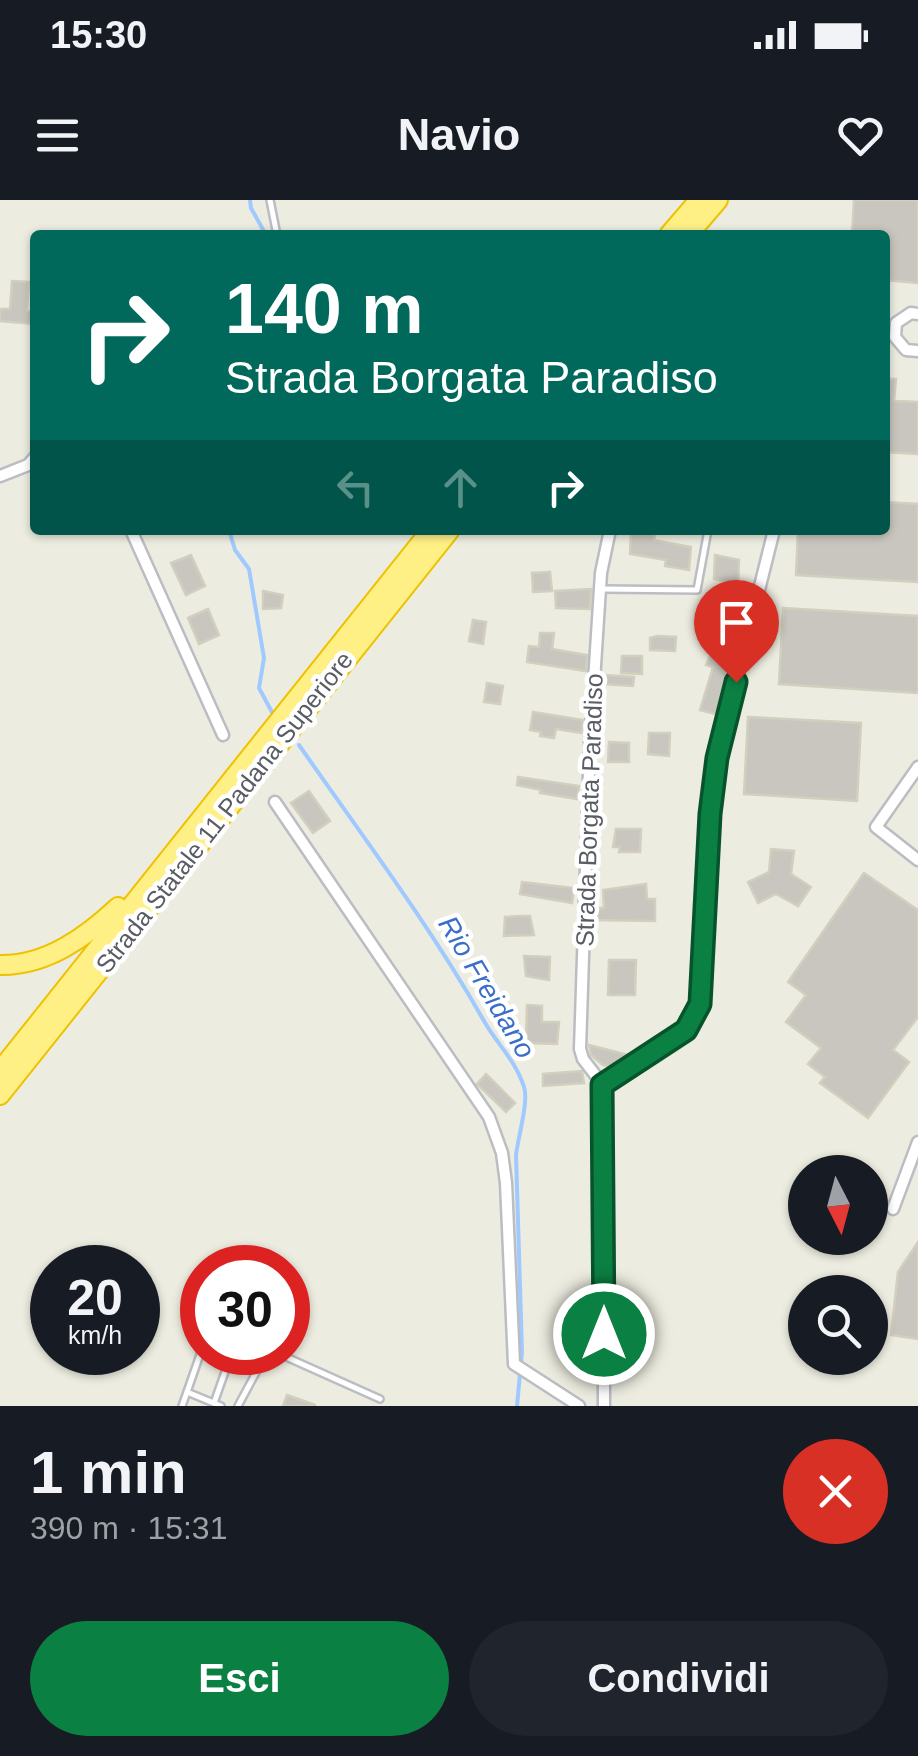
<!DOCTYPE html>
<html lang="it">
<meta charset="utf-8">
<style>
body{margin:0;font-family:Arial,sans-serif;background:#20242c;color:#f1f3f6;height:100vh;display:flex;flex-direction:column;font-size:38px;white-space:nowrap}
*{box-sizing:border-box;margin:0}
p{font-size:32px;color:#9ea1a6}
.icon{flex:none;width:55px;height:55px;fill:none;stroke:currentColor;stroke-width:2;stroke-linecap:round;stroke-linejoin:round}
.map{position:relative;height:1206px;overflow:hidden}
.sheet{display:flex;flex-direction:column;background:#171b24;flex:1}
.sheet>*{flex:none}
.guide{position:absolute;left:30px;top:30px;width:860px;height:305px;border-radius:10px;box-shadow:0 2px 8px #0004;background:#00695c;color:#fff;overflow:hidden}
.needle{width:65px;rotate:174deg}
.fabs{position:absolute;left:788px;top:955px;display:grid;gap:20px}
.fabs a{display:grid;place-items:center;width:100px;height:100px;border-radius:50%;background:#171b24;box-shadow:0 2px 8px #0004;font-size:50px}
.speed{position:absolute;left:30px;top:1045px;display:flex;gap:20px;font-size:50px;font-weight:700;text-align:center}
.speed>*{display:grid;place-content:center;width:130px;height:130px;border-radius:50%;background:#171b24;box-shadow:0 2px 8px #0004;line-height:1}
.speed small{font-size:25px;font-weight:400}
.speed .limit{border:15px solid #d22;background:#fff;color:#111}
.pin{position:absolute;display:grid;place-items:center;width:85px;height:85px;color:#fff;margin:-102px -42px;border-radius:50% 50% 50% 0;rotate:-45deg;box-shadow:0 0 10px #0007}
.pin .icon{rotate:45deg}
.me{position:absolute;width:110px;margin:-55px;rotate:0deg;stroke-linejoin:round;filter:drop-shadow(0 0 8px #0008)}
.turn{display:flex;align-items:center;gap:35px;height:210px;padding:0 30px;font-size:45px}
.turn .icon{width:130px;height:130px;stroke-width:2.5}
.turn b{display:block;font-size:70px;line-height:85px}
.lanes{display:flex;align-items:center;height:95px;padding:0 30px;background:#0003;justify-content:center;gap:50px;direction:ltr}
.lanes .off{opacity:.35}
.round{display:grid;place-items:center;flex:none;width:105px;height:105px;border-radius:52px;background:#20242c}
.summary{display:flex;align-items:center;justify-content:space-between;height:170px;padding:0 30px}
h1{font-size:60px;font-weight:700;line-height:75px}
.primary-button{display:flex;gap:20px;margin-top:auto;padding:20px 30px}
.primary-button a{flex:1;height:115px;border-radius:60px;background:#0b8043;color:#fff;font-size:40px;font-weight:700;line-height:115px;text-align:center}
.primary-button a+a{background:#20242c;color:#f1f3f6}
.status{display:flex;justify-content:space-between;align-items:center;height:70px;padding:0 50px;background:#171b24;direction:ltr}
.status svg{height:28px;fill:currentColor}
header{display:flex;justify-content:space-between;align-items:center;height:130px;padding:0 30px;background:#171b24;font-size:45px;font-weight:700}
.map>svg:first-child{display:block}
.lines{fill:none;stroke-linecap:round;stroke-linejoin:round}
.stream{stroke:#9fc9ff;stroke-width:4}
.building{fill:#c8c6be;stroke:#d2cfbe;stroke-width:2.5}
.lane-casing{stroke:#bbbdc3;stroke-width:10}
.street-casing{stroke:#bbbdc3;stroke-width:15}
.highway-casing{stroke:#eec200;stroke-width:22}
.lane{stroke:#fff;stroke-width:5}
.street{stroke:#fff;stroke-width:10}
.highway{stroke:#fff086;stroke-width:18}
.route-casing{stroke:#07532c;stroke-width:25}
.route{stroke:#0b8043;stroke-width:18}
.labels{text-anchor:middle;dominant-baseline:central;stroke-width:9;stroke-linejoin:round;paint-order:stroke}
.street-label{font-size:25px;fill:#595c63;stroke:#fff}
.water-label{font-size:28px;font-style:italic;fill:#3b6ec9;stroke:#fff}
</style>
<div class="status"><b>15:30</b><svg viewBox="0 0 49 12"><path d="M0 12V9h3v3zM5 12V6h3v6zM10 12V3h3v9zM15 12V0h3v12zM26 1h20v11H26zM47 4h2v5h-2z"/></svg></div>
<header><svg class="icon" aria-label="menu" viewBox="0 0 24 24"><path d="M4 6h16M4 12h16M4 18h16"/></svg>Navio<svg class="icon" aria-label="heart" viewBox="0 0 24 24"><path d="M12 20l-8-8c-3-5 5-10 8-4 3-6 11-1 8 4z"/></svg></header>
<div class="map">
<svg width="918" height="1206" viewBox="0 0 918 1206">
<rect width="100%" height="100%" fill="#edece0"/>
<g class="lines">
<g class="stream">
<path d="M250,0L251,8L266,35"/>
<path d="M229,330L235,350L249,369L264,458L259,488L273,514"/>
<path d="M299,545C363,637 429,724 484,821C497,844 516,861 524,887C529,901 518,937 516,955L522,1152L517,1206"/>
</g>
</g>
<g class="building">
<path d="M854,0H918V83L885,80V35H852Z"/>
<path d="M12,81L29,82L27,111L33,112L32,124L0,121V109H10Z"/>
<path d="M885,179H896L894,201L918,202V254L885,252Z"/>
<path d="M885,302L918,304V382L796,375L798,330H885Z"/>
<path d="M631,330L655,335L654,340L691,347L689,370L665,366L666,360L630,354Z"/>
<path d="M191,355L205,386L186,395L171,363Z"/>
<path d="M715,355L739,360L738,384L714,379Z"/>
<path d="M550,372L552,391L533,392L532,373Z"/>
<path d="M591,389L590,409L556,408L555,391Z"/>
<path d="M263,391L283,395L281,408L263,409Z"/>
<path d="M783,408L918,416V493L779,484Z"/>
<path d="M208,409L219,435L199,444L188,418Z"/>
<path d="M473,420L486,422L483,444L469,441Z"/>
<path d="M540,433H554L552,449L587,455L586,471L527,462L529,446L539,447Z"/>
<path d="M657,436L676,437L675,451L650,450V438Z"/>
<path d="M720,442L736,447L719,515L700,510L713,467L706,465L710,456L715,458Z"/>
<path d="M622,456H642V474L621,473Z"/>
<path d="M603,475L634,477L633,486L603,484Z"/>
<path d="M487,483L503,486L500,504L484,502Z"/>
<path d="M533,512L583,520L582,533L556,529L554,538L540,536L541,532L530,530Z"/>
<path d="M748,517L861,523L857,601L744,594Z"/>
<path d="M649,533H670L669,556L648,554Z"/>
<path d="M609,542L629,543V562H608Z"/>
<path d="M518,577L579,586L577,599L540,593L541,590L517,585Z"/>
<path d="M309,591L330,621L313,633L291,603Z"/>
<path d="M616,629H641L640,652H619L620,647H613Z"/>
<path d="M771,649L794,651L791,674L811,687L798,706L776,694L758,703L748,682L769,672Z"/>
<path d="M864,673L918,710V817L893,850L909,862L868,918L820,883L825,877L808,864L821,848L786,822L806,795L788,782Z"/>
<path d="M522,682L574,688L572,703L520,694Z"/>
<path d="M646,684L647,699H655V721L594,720L595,708H604L603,690Z"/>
<path d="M520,716H530L534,735L504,736L505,717Z"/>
<path d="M524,756L550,757L549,780L526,776Z"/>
<path d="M609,760H636L635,795H608Z"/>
<path d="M527,805L542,806V822H559L557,844L526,843Z"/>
<path d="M589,845L628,855L627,858L620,864L615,862L614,867L603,865L591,855Z"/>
<path d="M582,871L584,883L543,886V874Z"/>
<path d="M486,874L515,903L506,912L477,884Z"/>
<path d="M918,1042V1139L891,1135L898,1072Z"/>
<path d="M287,1195L315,1205V1206H283Z"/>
</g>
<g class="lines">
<g class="lane-casing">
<g id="lane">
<path d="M270,0L277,35"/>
<path d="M603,389L697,390L708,330"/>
<path d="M202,1149L187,1192L221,1206"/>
<path d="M275,1152L380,1199"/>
<path d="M214,1203L232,1152"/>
<path d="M182,1206L187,1192"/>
<path d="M238,1206L267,1152"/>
</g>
</g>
<g class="street-casing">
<g id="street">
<path d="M918,114L911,113L896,123L895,137L906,150L918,151"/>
<path d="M0,276L28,265L35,257"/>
<path d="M131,330L223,535"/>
<path d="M918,567L876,627L918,660"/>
<path d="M275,602L489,917L502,953L506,983L514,1164L579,1206"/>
<path d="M603,885L686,830L700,804L710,614L717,558L774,330"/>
<path d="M893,1009L918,942"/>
<path d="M604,1206L603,885L583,859L580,849L590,543L601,373L610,330"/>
</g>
</g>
<g class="highway-casing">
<g id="highway">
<path d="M669,35L699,0"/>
<path d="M688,35L718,0"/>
<path d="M0,765C46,766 86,737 118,707"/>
<path d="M0,871L431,330"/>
<path d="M0,895L450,330"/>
</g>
</g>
<use href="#lane" class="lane"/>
<use href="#street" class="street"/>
<use href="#highway" class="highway"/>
</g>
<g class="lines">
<g class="route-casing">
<path id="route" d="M604,1134L602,885L686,830L700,804L710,614L717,558L736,482"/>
</g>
<use href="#route" class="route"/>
</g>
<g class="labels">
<g class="street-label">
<text transform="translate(589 610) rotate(-88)">Strada Borgata Paradiso</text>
<text transform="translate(224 612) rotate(-52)">Strada Statale 11 Padana Superiore</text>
</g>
<g class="water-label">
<text transform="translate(487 787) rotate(59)">Rio Freidano</text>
</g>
</g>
</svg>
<div class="fabs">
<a><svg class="needle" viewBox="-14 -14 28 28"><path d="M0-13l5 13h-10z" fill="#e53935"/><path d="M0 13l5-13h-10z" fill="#9ea1a6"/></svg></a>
<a><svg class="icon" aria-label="search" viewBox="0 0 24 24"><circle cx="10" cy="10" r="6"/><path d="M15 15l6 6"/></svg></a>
</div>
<div class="speed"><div>20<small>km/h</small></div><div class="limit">30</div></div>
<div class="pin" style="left:736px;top:482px;background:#d93025"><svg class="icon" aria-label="arrive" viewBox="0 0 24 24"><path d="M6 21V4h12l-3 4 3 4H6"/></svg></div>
<svg class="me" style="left:604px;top:1134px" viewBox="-20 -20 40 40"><circle r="17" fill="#0b8043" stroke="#fff" stroke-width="3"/><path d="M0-11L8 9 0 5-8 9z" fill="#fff"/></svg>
<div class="guide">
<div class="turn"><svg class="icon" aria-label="right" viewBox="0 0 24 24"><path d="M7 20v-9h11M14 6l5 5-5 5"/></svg><div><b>140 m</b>Strada Borgata Paradiso</div></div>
<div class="lanes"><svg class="icon off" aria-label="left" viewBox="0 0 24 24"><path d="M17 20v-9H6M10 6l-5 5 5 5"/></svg><svg class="icon off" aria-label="ahead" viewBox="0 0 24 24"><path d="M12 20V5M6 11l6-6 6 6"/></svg><svg class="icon" aria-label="right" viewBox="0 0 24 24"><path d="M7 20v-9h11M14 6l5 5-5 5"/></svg></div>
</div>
</div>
<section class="sheet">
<div class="summary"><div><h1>1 min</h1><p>390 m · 15:31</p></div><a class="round" style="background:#d93025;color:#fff"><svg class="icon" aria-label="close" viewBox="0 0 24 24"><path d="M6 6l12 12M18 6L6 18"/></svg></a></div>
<div class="primary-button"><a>Esci</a><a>Condividi</a></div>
</section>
